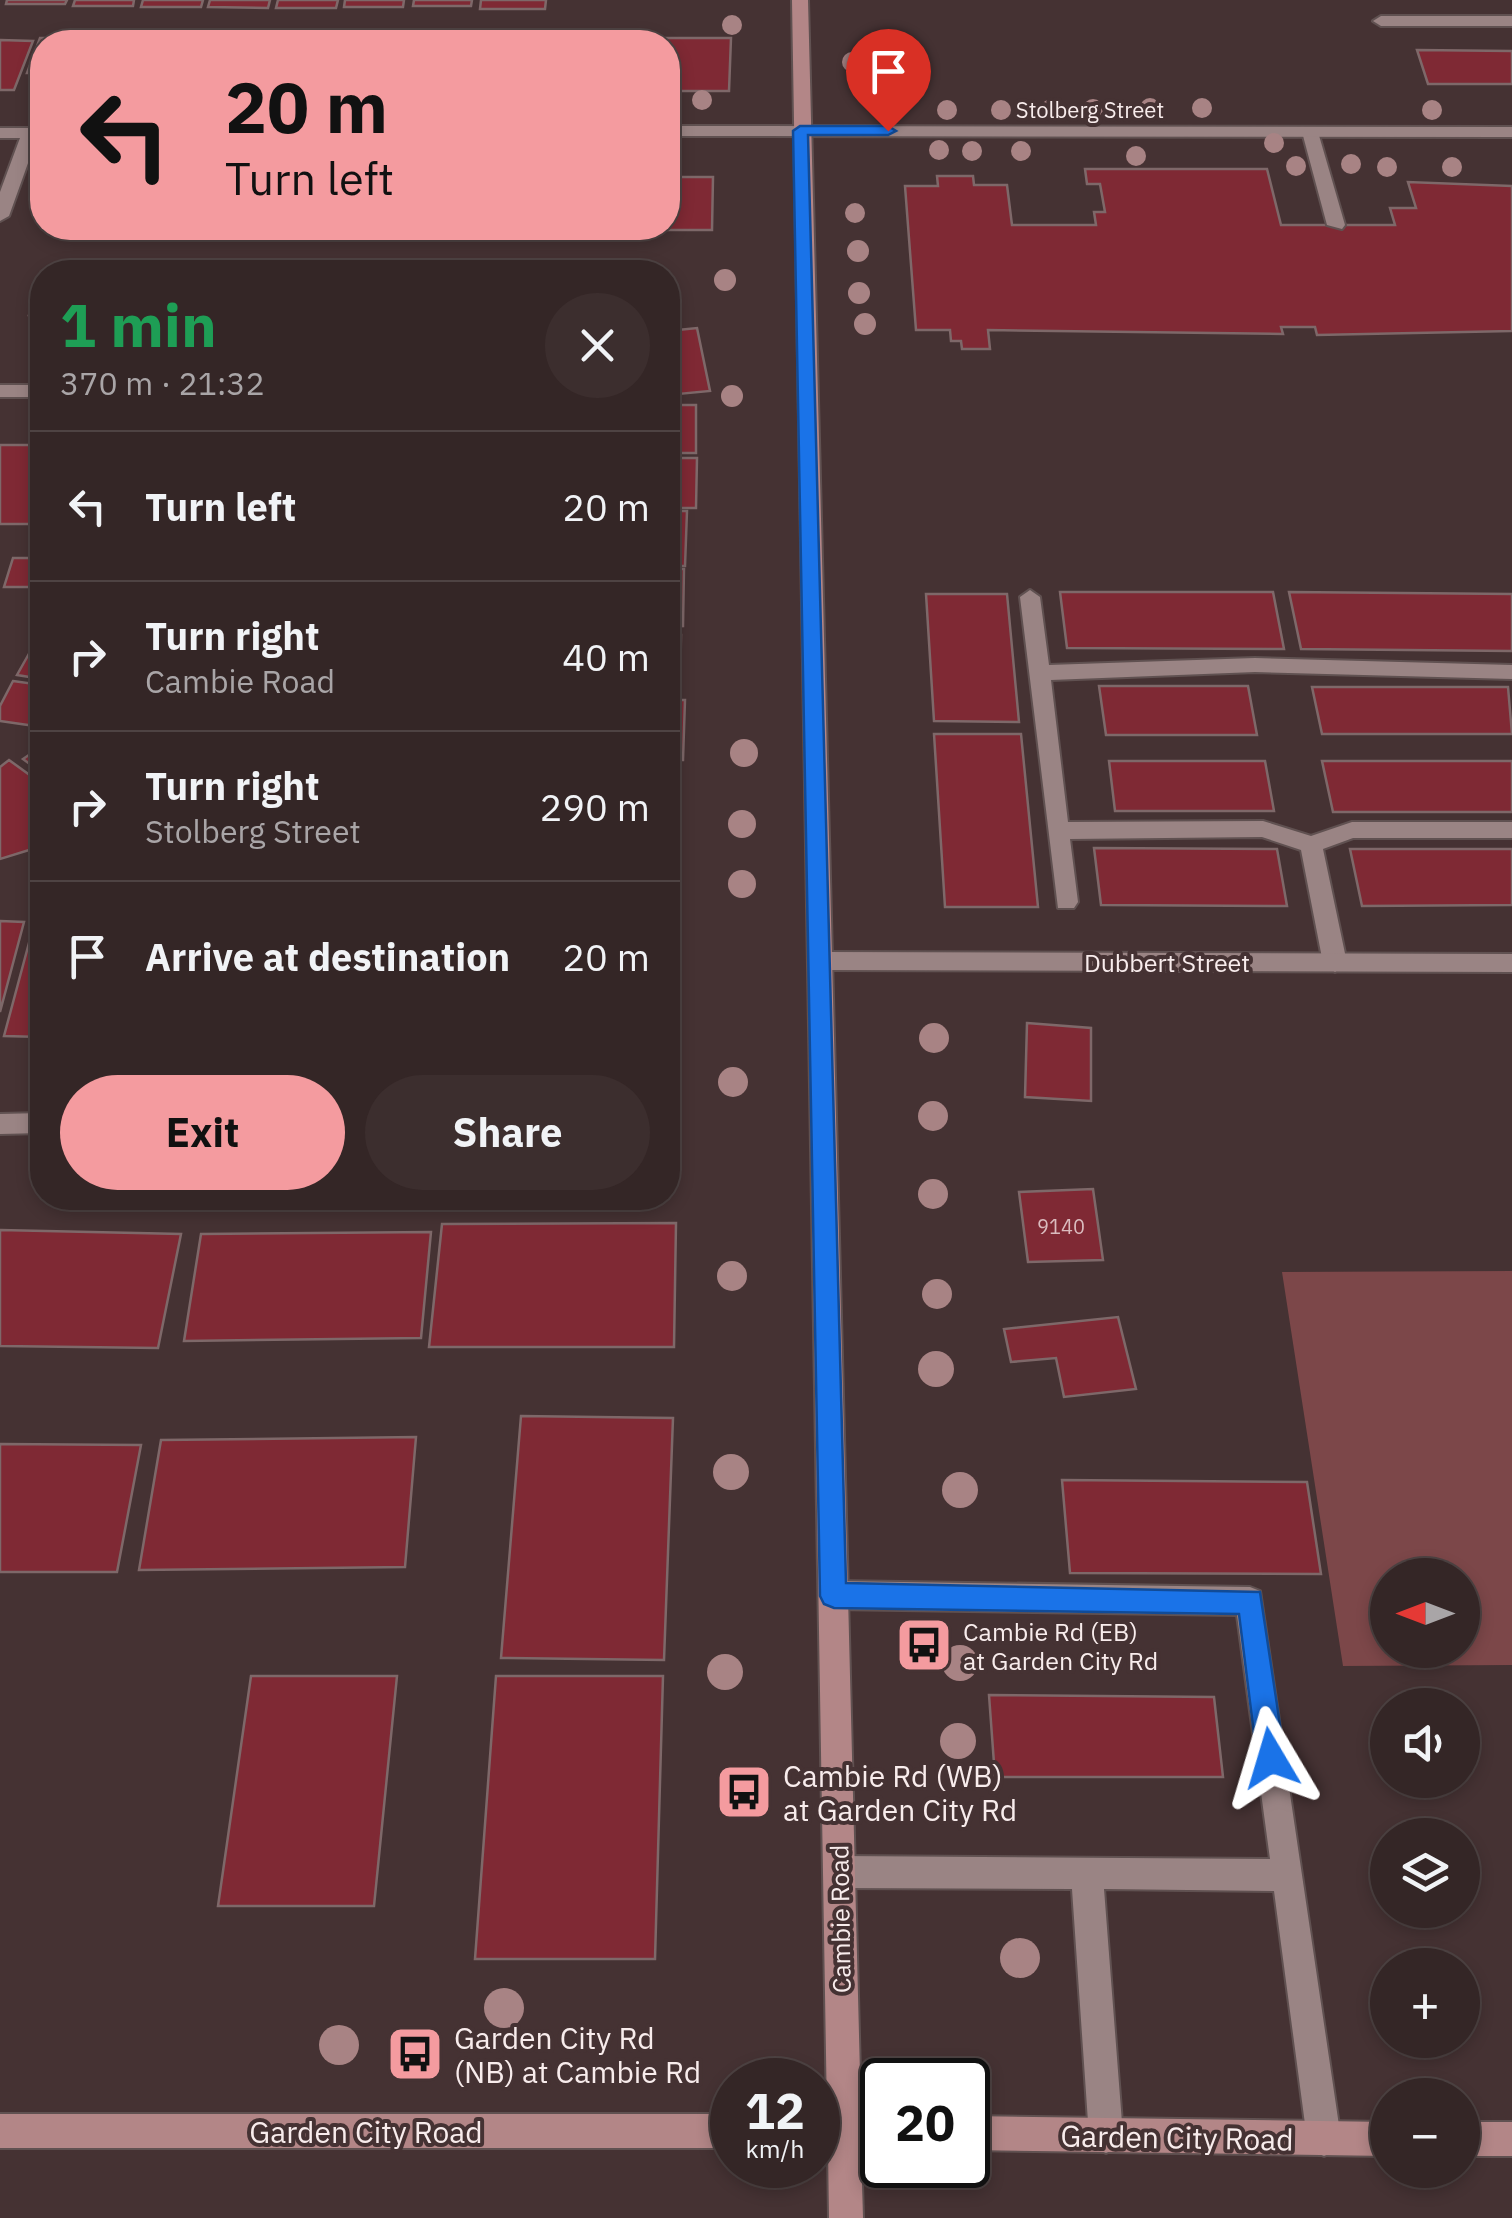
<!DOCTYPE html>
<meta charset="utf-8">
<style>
body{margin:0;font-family:"IBM Plex Sans",sans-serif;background:#3c2e2e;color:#f1f3f6;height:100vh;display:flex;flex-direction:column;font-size:38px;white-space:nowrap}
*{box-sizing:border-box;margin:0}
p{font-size:32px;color:#a9a5a7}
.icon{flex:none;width:55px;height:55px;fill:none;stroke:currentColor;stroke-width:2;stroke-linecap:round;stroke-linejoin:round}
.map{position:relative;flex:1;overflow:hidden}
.side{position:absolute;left:30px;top:260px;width:650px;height:950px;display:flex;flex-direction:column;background:#342626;border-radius:40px;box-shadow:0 5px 15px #0003,0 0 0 2px #4e4343}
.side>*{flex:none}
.hud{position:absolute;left:30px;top:30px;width:650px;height:210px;border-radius:40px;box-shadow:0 5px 15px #0003,0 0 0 2px #4e4343;background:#f49b9f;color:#111;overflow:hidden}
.needle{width:65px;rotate:270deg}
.controls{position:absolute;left:1370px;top:1558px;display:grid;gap:20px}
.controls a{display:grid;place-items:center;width:110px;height:110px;border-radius:50%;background:#342626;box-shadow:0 5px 15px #0003,0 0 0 2px #4e4343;font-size:50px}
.speed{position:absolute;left:710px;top:2058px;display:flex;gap:20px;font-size:50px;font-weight:700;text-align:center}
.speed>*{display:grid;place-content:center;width:130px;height:130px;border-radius:50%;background:#342626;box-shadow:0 5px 15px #0003,0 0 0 2px #4e4343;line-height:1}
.speed small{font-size:25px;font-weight:400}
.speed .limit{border:5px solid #111;border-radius:15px;background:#fff;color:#111}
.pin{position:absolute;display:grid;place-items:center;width:85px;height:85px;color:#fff;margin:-102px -42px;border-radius:50% 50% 50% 0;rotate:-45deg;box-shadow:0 0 10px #0007}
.pin .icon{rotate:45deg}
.me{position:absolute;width:110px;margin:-55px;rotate:353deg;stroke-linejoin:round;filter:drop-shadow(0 0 8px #0008)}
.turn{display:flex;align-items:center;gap:35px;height:210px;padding:0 30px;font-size:45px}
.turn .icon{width:130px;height:130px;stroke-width:2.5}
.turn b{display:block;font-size:70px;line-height:85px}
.round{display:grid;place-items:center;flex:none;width:105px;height:105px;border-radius:52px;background:#3c2e2e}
.summary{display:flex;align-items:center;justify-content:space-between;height:170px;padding:0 30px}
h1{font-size:60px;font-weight:800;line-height:75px;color:#1e9e55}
.button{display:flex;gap:20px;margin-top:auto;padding:20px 30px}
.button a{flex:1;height:115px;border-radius:60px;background:#f49b9f;color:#111;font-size:40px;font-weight:800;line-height:115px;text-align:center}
.button a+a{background:#3c2e2e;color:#f1f3f6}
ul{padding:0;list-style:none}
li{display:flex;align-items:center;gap:30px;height:150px;padding:0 30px;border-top:2px solid #4e4343}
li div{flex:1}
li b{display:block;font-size:38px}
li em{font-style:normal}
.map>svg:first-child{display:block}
.green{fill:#7c4749;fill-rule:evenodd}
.building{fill:#7f2934;stroke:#7e6869;stroke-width:2.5}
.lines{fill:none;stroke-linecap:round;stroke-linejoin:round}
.service-casing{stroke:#605151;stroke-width:4}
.minor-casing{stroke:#605151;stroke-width:4}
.secondary-casing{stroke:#605151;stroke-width:4}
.service{fill:#9a8484;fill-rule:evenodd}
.minor{fill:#9a8484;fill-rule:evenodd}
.secondary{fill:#b38687;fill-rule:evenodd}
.tree{fill:#a88384}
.route{fill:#1a73e8;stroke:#114b97;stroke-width:2.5}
.labels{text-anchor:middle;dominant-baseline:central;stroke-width:8;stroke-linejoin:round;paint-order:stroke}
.number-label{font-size:20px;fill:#dabbbe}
.far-street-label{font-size:22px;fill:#f8ecec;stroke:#453233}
.street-label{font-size:25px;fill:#f8ecec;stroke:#453233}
.poi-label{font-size:25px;fill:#f8ecec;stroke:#453233;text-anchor:start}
.near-poi-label{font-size:30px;fill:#f8ecec;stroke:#453233;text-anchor:start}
.near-street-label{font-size:30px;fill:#f8ecec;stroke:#453233}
</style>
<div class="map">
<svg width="1512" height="2218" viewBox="0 0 1512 2218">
<rect width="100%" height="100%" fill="#453233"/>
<path class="green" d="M1512,1271V1665L1343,1666L1282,1272ZM1462,1575V1650H1388V1575Z"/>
<g class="building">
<path d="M7,0H67L65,4H6Z"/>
<path d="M75,0H134L133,6H73Z"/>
<path d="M143,0H203L201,7H141Z"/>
<path d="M210,0H270L268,8L208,7Z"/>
<path d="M278,0H338L336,8H276Z"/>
<path d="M345,0H404L403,7H344Z"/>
<path d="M414,0H472L471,6H413Z"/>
<path d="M481,0H546L545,9H480Z"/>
<path d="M347,35H381L418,40L346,42Z"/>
<path d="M40,38H110L108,42H42V73H27Z"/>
<path d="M659,38H731L729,91H668V42H658Z"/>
<path d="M0,40L33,41L14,90H0Z"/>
<path d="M1417,50L1512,51V84H1428Z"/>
<path d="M1085,169H1267L1281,225H1395L1390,208H1416L1408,182L1512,186V331L1317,335L1315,327H1281L1283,334L988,330L990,349H962L961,341H951L950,330H916L905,186H938L937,176H973L974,185H1007L1012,225H1096L1094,212H1105L1100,184H1087Z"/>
<path d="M668,177H713L712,230H644L668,228Z"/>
<path d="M477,228H551V231Z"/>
<path d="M558,228H637L558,231Z"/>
<path d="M41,277L42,335H34L40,315H29Z"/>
<path d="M697,328L710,391L668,395V331Z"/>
<rect x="668" y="405" width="28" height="48"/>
<rect x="0" y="445" width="42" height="79"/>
<path d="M668,458H697L696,508H668Z"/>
<path d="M668,511H687L685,566H668Z"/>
<path d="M13,558H42V587H4Z"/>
<path d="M668,569H684L683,626L668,627Z"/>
<path d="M1060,592H1273L1284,649L1067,648Z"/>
<path d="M1289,592L1512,594V651L1301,649Z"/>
<path d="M926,594H1007L1019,722L934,721Z"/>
<path d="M668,635H681L680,694H668Z"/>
<path d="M35,643L42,644V679L17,675Z"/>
<path d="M13,681L42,685V727L0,721V706Z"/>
<path d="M1099,686H1248L1257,735H1106Z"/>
<path d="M1312,687H1508L1512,734H1322Z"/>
<path d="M668,700H685L683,760H668Z"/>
<path d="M934,734H1021L1038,907H945Z"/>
<path d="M42,746V773L23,759Z"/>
<path d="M9,760L42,784V846L0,859V767Z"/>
<path d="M1109,761H1265L1274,811H1115Z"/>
<path d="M1322,761H1512V812H1333Z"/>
<path d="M668,764H674L675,827L668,828Z"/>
<path d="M679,836L680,903H668V837Z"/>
<path d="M1094,848L1277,849L1287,906L1101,905Z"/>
<path d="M1350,849H1512V905L1362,906Z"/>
<path d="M678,910V982H668V911Z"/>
<path d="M0,921L24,922L0,1012Z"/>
<path d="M33,928H42V1037L4,1036Z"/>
<path d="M668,1010H680L679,1071H668Z"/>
<path d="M1027,1023L1091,1028V1101L1025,1097Z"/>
<path d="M668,1075H675L674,1153H668Z"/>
<path d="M1093,1189L1103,1260L1028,1262L1019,1192Z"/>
<path d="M676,1223L674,1347H429L442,1224Z"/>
<path d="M0,1230L181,1234L158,1348L0,1346Z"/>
<path d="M431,1232L421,1338L184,1341L201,1234Z"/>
<path d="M1118,1317L1136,1389L1064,1397L1056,1358L1011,1362L1004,1329Z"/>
<path d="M521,1416L673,1418L664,1660L501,1658Z"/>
<path d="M416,1437L405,1567L139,1570L161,1440Z"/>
<path d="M0,1444L141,1445L117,1572H0Z"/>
<path d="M1062,1480L1307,1482L1321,1574L1070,1573Z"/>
<path d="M251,1676H397L374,1906H218Z"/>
<path d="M496,1676H663L655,1959H475Z"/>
<path d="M989,1695L1214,1697L1223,1777H995Z"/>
</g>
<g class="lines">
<g class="service-casing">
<g id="service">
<path d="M1512,16V26H1381L1373,21L1381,16Z"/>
<path d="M1310,127L1318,132L1345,225L1342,229L1327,225L1302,132Z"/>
<path d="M1030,590L1040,597L1049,665L1255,658L1512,665V679L1255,672L1051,680L1068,822L1263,821L1311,836L1352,822H1512V838H1353L1323,849L1347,963L1335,972L1323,963L1301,850L1262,837L1070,839L1078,902L1074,908H1058L1020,597Z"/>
<path d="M834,1581L1250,1587L1260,1591L1341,2139L1336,2151L1324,2156L1312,2151L1307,2139L1274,1891L1104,1889L1123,2136L1118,2148L1106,2153L1094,2148L1089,2136L1072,1889L839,1888L828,1883L823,1872L828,1861L839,1856L1270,1859L1237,1615L834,1609L824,1605L819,1595L824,1585Z"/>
</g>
</g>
<g class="minor-casing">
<g id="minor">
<path d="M668,126L1512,127V137L668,136Z"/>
<path d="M0,128H42V138H37L9,216L0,221V192L20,138H0Z"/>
<rect x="0" y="385" width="42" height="12"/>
<path d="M821,952L1512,954V972L821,970L809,961Z"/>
<path d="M42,1113V1133L0,1134V1114Z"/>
</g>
</g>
<g class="secondary-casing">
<g id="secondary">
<path d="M792,0H808L861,2115H882V2149L861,2148L863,2218H829L828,2148H818V2114H827Z"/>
<rect x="0" y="2114" width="732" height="34"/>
<path d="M968,2116L1388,2122V2156L968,2150Z"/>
<rect x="1462" y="2122" width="50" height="34"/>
</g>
</g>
<use href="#service" class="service"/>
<use href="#minor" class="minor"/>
<use href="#secondary" class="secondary"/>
</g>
<g class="tree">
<circle cx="732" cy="25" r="10"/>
<circle cx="852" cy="62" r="10"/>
<circle cx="702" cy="100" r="10"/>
<circle cx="1150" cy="108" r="10"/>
<circle cx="1202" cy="108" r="10"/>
<circle cx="1051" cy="109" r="10"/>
<circle cx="1093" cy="109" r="10"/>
<circle cx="947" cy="110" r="10"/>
<circle cx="1001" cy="110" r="10"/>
<circle cx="1432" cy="110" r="10"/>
<circle cx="1274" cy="143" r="10"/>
<circle cx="939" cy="150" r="10"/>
<circle cx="972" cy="151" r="10"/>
<circle cx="1021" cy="151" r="10"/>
<circle cx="1136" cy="156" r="10"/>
<circle cx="1351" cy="164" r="10"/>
<circle cx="1296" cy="166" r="10"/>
<circle cx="1387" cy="167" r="10"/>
<circle cx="1452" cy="167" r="10"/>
<circle cx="855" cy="213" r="10"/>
<circle cx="858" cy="251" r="11"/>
<circle cx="725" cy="280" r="11"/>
<circle cx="859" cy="293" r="11"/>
<circle cx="865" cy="324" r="11"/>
<circle cx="732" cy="396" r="11"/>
<circle cx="744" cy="753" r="14"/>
<circle cx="742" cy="824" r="14"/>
<circle cx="742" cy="884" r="14"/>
<circle cx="934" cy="1038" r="15"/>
<circle cx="733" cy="1082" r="15"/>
<circle cx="933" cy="1116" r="15"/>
<circle cx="933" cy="1194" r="15"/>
<circle cx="732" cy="1276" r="15"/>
<circle cx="937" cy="1294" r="15"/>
<circle cx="936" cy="1369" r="18"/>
<circle cx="731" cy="1472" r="18"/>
<circle cx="960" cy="1490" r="18"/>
<circle cx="960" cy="1663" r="18"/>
<circle cx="725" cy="1672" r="18"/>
<circle cx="958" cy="1741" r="18"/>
<circle cx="1020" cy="1958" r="20"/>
<circle cx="504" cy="2008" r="20"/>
<circle cx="339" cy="2045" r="20"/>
</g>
<path class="route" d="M800,126H888L896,131L888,135H808L846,1583L1260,1592L1285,1758L1281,1768L1271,1772L1261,1768L1257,1758L1239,1614L834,1608L824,1604L820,1596L793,131Z"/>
<defs>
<g id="bus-square" transform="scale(2.875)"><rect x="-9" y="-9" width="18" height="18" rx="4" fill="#f49b9f" stroke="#453233"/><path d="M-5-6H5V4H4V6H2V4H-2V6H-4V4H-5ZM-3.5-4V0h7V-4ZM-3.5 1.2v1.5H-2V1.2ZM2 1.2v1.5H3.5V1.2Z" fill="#111"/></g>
</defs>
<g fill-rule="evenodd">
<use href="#bus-square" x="924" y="1645"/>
<use href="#bus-square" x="744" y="1792"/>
<use href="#bus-square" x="415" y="2054"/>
</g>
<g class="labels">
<g class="number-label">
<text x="1061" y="1226">9140</text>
</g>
<g class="far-street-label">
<text x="1090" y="109">Stolberg Street</text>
</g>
<g class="street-label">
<text x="1167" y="962">Dubbert Street</text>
<text transform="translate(840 1919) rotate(-91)">Cambie Road</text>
</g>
<g class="poi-label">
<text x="963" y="1631">Cambie Rd (EB)<tspan x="963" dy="29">at Garden City Rd</tspan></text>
</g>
<g class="near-poi-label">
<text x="783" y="1775">Cambie Rd (WB)<tspan x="783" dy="34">at Garden City Rd</tspan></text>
<text x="454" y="2037">Garden City Rd<tspan x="454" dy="34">(NB) at Cambie Rd</tspan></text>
</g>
<g class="near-street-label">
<text x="366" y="2131">Garden City Road</text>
<text transform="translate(1177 2137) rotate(1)">Garden City Road</text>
</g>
</g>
</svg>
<div class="controls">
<a><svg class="needle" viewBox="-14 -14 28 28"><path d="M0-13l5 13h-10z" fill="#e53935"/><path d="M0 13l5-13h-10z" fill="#a9a5a7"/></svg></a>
<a><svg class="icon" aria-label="sound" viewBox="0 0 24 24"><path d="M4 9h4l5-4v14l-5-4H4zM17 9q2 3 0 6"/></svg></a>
<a><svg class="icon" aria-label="layers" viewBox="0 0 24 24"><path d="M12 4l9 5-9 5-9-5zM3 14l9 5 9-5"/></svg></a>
<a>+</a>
<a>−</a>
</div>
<div class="speed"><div>12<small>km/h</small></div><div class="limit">20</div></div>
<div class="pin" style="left:888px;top:131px;background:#d93025"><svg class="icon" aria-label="arrive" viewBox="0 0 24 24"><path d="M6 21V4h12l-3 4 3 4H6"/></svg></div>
<svg class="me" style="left:1271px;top:1758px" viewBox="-20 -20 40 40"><path d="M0-17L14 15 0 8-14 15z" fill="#1a73e8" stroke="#fff" stroke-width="4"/></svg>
<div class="hud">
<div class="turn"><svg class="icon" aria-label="left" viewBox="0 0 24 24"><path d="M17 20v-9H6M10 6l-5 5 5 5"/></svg><div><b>20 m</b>Turn left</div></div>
</div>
<section class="side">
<div class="summary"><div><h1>1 min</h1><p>370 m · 21:32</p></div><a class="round"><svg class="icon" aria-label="close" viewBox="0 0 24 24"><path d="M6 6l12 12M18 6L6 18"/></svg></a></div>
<ul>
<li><svg class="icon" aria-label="left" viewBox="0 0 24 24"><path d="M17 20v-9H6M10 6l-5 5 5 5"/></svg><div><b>Turn left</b></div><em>20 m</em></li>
<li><svg class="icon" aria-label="right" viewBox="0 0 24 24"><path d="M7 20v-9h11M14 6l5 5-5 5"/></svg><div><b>Turn right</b><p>Cambie Road</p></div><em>40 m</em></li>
<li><svg class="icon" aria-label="right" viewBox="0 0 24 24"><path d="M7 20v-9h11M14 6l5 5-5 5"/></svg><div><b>Turn right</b><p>Stolberg Street</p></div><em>290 m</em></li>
<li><svg class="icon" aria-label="arrive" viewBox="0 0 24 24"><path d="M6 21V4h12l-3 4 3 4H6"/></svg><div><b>Arrive at destination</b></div><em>20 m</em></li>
</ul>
<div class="button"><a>Exit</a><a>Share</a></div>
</section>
</div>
